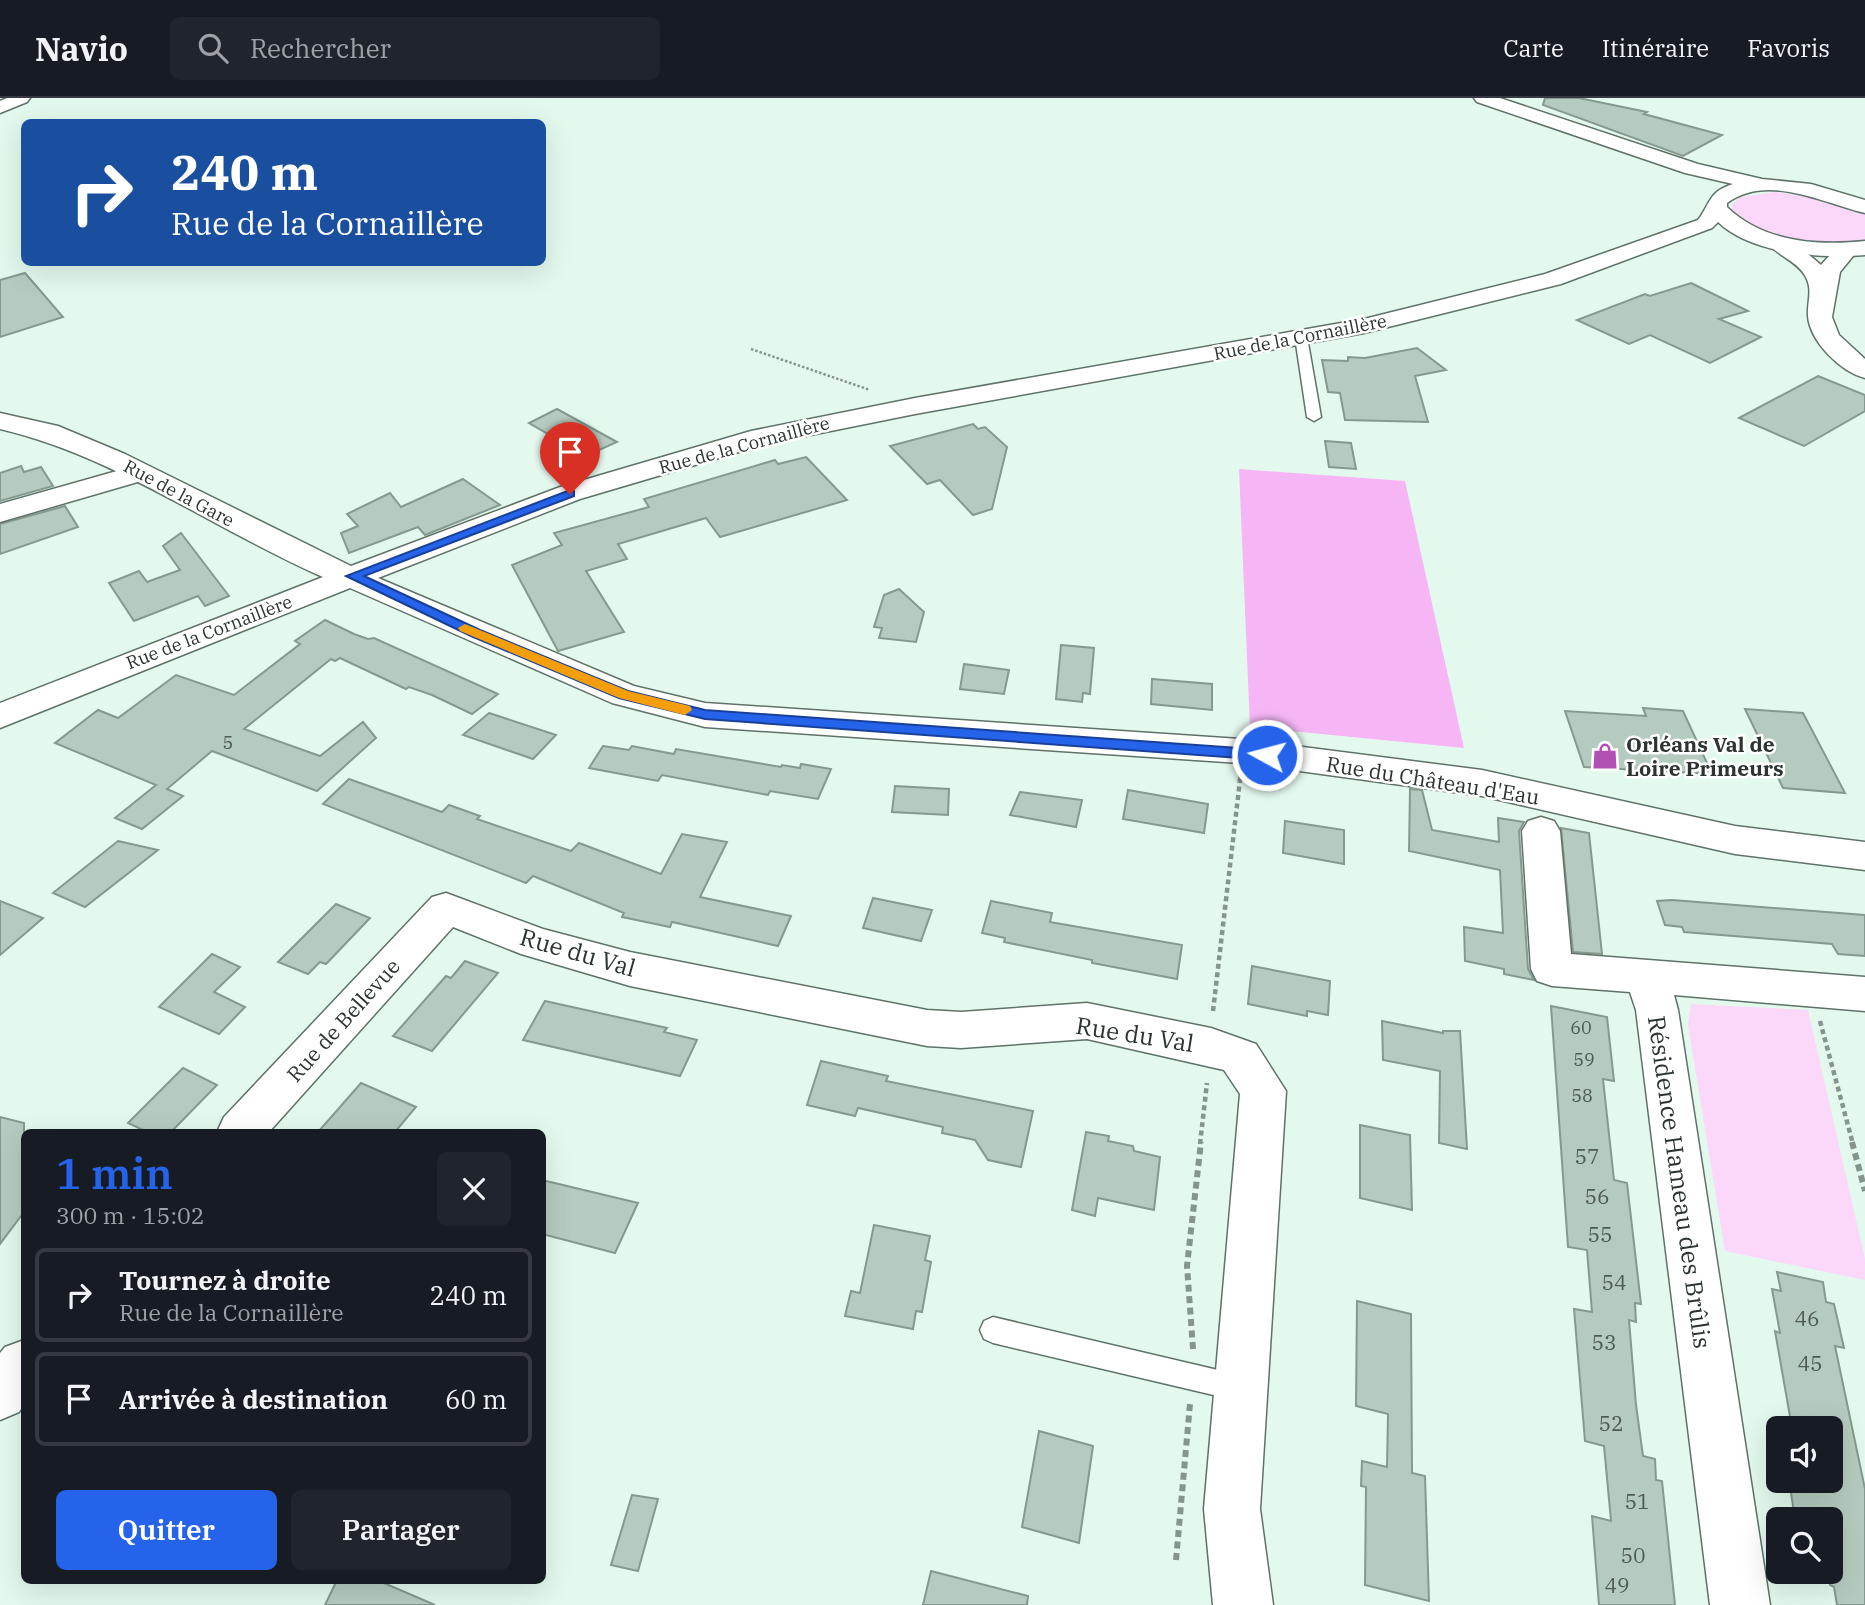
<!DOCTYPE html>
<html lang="fr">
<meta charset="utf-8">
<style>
body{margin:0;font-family:"IBM Plex Serif",serif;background:#20242c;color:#f1f3f6;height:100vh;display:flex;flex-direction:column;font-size:26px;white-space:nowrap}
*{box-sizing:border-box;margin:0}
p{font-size:23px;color:#9ea1a6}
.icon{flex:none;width:38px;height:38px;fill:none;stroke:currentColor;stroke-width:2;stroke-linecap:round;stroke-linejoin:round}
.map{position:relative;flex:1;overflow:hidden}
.drawer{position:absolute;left:21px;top:1031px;width:525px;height:455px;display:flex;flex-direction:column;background:#171b24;border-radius:10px;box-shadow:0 7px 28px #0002}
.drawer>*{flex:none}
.top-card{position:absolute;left:21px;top:21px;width:525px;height:147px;border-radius:10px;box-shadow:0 7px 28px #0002;background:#1a4fa0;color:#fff;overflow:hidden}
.tools{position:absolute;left:1766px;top:1318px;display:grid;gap:14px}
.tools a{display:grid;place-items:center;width:77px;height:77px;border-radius:10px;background:#171b24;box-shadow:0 7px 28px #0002;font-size:35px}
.pin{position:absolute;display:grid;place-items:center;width:60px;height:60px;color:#fff;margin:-72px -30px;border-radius:50% 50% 50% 0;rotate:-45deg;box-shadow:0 0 7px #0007}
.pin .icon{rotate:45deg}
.me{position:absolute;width:77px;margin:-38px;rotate:277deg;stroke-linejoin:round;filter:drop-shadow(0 0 5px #0008)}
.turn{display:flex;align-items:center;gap:24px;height:147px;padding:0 35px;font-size:32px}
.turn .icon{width:91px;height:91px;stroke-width:2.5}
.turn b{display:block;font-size:49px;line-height:60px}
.round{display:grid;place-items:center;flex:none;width:74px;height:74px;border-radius:10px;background:#20242c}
.head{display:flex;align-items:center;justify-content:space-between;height:119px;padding:0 35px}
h1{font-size:42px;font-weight:600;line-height:52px;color:#2563eb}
.action{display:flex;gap:14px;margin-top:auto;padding:14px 35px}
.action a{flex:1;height:80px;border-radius:10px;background:#2563eb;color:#fff;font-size:28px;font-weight:600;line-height:80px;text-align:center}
.action a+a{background:#20242c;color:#f1f3f6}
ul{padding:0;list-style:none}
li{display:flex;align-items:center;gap:21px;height:94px;margin:0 14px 10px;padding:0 21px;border:4px solid #363941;border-radius:10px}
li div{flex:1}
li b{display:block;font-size:26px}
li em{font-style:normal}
header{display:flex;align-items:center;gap:42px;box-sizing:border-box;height:98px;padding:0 35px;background:#171b24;border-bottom:2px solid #363941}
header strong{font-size:33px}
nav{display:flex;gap:38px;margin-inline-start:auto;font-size:24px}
.search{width:490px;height:63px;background:#20242c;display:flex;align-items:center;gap:18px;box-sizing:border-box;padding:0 24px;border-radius:10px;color:#9ea1a6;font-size:26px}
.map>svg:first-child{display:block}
.green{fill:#fbd7fa}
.water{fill:#f6b6f6}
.building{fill:#b6cbc0;stroke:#85998f;stroke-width:2}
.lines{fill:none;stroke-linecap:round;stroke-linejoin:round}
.lane-casing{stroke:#5e7268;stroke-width:3}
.street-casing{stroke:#5e7268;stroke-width:3}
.secondary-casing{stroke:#5e7268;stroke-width:3}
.path-far3{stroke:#85948d;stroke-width:2.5;stroke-dasharray:2.5 2;stroke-linecap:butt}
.path-far2{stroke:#85948d;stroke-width:3.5;stroke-dasharray:4.5 2.5;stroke-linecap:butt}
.path-far1{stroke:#85948d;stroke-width:4.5;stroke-dasharray:5 3.5;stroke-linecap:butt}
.path{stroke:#85948d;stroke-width:6;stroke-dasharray:7 4.5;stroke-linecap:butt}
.lane{fill:#fff;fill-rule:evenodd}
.street{fill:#fff;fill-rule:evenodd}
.secondary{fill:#fff;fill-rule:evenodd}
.route{fill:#2563eb;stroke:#184099;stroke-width:2}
.slow{fill:#f59e0b}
.labels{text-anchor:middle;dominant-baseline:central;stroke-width:5;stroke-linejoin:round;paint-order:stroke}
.far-street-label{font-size:18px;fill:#2b3430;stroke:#fff}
.number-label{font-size:18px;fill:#4e5a54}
.poi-label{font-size:21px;font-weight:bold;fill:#2b3430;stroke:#fff;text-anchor:start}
.street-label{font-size:21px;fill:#2b3430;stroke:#fff}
.near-number-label{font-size:21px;fill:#4e5a54}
.near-street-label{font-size:24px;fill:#2b3430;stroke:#fff}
</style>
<header>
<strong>Navio</strong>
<div class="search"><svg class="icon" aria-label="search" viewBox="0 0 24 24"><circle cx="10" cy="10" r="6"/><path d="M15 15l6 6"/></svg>Rechercher</div>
<nav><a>Carte</a><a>Itinéraire</a><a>Favoris</a></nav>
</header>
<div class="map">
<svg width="1865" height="1507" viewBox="0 0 1865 1507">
<rect width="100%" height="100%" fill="#e3f9ee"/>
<g class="green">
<path d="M1775,94L1822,100L1862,115L1865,117V145C1833,150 1784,147 1754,131C1747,127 1739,119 1732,114V106L1741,99Z"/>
<path d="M1691,906L1808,912L1865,1161V1182L1725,1153L1688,927Z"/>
</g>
<path class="water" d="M1239,371L1405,383L1464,650L1250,629Z"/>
<g class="building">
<path d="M1545,0H1579L1647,14L1644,16L1722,37L1683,58L1543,7Z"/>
<path d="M25,175L63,219L0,239V182Z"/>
<path d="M1691,185L1748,213L1719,221L1761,239L1710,265L1650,237L1629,246L1577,222L1645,196L1650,198Z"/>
<path d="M1417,250L1446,272L1415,278L1428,324L1345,322L1340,295L1328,294L1322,262L1348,263V259L1365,260Z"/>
<path d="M1818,278L1865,297V313L1804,348L1739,320Z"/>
<path d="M557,311L617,344L586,358L529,325Z"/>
<path d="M973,326L978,331L985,329L1007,349L992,411L973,417L940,382L927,386L890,348Z"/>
<path d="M1325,343L1351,345L1356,371L1329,369Z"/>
<path d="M806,359L847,402L720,439L706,420L618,446L627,461L586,473L624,534L558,553L512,467L562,447L554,435L649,409L644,401L775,362L778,366Z"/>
<path d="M21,368L24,374L41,369L53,388L0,403V375Z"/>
<path d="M463,381L500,407L425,437L418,429L349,455L341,435L358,428L347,416L390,395L401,409Z"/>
<path d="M65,408L78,429L0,456V426Z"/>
<path d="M181,435L229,498L205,508L198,498L134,523L109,485L139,473L147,484L180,472L163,448Z"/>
<path d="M899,491L924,514L916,544L879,540L882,530L874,529L884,497Z"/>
<path d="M325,522L354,536L368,541L374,540L498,596L472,616L432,597L409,589L406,591L340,560L335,563L331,561L244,631L320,658L363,624L376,640L317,693L212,653L167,691L183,698L142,731L115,720L156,687L55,645L98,612L118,620L176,577L234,597L300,546L295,543Z"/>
<path d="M1061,547L1094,550L1090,596L1083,595L1082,604L1056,601Z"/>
<path d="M964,566L1009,572L1004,596L960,591Z"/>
<path d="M1152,581L1212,586V612L1151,606Z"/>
<path d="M1643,610L1683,613L1712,676L1584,669L1565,613L1646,618Z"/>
<path d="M1745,611L1803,615L1845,695L1783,690Z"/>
<path d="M489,615L556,637L533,661L463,637Z"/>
<path d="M603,648L629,652L632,648L674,656L676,651L781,669L782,667L800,670L801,666L831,671L818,701L770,693L768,697L662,677L658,683L589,670Z"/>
<path d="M349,681L442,714L449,707L480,718L477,721L571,753L579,745L661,776L682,736L727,744L700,799L791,818L778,848L672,824L670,829L622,819L624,815L533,778L526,785L323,706Z"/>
<path d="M895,688L949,691L948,717L892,714Z"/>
<path d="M1410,691L1422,692L1432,732L1499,744L1498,720L1524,724L1519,733L1528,871L1534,882L1504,876V871L1465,863L1464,829L1503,835L1500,772L1409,753Z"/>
<path d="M1128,692L1208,706L1204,735L1123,721Z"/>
<path d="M1020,694L1082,702L1076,729L1010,717Z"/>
<path d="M1285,723L1344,732V766L1283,755Z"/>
<path d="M1561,730L1589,735L1602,856L1573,854Z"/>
<path d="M118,743L158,752L85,809L53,795Z"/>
<path d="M873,800L932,812L921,843L863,830Z"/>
<path d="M1672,802L1865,817V858L1838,856L1832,846L1684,834L1682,829L1665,827L1657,803Z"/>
<path d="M0,803L43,820L0,857Z"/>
<path d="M991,803L1052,815L1050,824L1182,847L1177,881L1092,865V862L1004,844L1005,840L982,835Z"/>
<path d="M336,806L370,820L326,866L320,864L308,876L278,864Z"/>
<path d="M212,856L240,869L214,894L245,909L219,936L159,909Z"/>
<path d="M465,863L498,875L432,953L393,938L446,878L451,880Z"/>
<path d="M1252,868L1330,883L1328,917L1307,913V918L1248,906Z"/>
<path d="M545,903L667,930L664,934L697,942L680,978L523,942Z"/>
<path d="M1551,908L1607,919L1614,983L1603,981L1614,1082L1627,1085L1641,1206L1635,1205L1636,1224L1629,1222L1636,1307L1643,1358L1655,1361L1656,1382L1662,1383L1675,1507H1599L1592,1418L1611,1423L1604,1348L1585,1343L1574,1211L1592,1214L1587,1152L1568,1149Z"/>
<path d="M1382,923L1443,935V933H1460L1467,1051L1439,1045L1440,973L1383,962Z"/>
<path d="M821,963L888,978L886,983L1033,1013L1021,1069L988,1062L975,1042L942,1035L943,1029L858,1010L855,1018L807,1007Z"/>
<path d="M183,970L217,987L171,1034H147L128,1025Z"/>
<path d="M361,985L416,1009L395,1034H318Z"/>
<path d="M0,1019L24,1025V1114L0,1146Z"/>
<path d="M1360,1027L1410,1037L1412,1112L1360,1100Z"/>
<path d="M1086,1034L1109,1038L1108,1043L1133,1048L1134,1053L1160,1059L1154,1112L1098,1100L1095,1118L1072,1112Z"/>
<path d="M542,1082L638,1105L615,1155L542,1136Z"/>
<path d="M874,1127L930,1138L925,1162L931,1164L922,1214L916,1213L913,1231L845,1218L851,1193L860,1195Z"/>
<path d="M1777,1174L1823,1184L1826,1204L1834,1206L1844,1250L1835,1248L1865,1391V1507H1837L1834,1489L1830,1487V1421H1795L1789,1382H1830V1330H1792L1775,1233L1780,1235L1772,1191L1781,1193Z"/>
<path d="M1357,1203L1411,1216L1412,1375L1425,1378L1429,1503L1365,1487L1366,1389L1361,1388L1362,1363L1387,1369L1388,1316L1356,1308Z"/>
<path d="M1039,1333L1093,1348L1079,1445L1022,1429Z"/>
<path d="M632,1397L658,1401L638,1473L611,1467Z"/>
<path d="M931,1473L1028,1498L1027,1507H923Z"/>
<path d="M337,1482H377L435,1507H325Z"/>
</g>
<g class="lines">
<g class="lane-casing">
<g id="lane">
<path d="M1301,235L1307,239L1321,319L1314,323L1307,319L1295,239Z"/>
<path d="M993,1219L1239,1277L1248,1281L1252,1290L1248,1299L1239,1303L993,1245L984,1241L980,1232L984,1223Z"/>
</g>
</g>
<g class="street-casing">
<g id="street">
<path d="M7,0H30L27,4L0,15V3Z"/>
<path d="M1778,138L1801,150L1821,167L1839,147H1855L1858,152L1840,174L1832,219L1839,237L1865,261V280C1841,274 1810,244 1808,218C1807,202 1814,191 1804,176C1795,162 1776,157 1767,144L1770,139Z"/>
<path d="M138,367L148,369L152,375L148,381L0,424V406Z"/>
<path d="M1541,719L1554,723L1560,733L1571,856L1865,879V913L1674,897L1678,912L1770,1507H1710L1636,912L1630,894L1552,888L1537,883L1531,871L1522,733L1528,723Z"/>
<path d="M446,795L543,831L630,854L927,912L961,914L1087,905L1211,930L1256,946L1286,993L1260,1411L1273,1507H1213L1204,1411L1240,996L1224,972L1087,941L961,950L927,948L630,888L521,856L453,829L269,1034H217L224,1019L432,799Z"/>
<path d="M24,1242V1307L19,1314L0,1322V1255L5,1249Z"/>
</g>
</g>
<g class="secondary-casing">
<path id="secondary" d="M1474,0H1500L1698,66L1762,81L1811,86L1865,102V115C1823,105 1768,75 1727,105V109C1763,144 1818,148 1865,143V157C1822,161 1751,156 1718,124L1712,130L1561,186L1364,235L915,316L766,346L580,401L378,480L634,588L705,605L1240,641L1482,672L1735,728L1865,744V772L1735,756L1482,698L1240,665L705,629L612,605L350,490L0,630V605L323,479C215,432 116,358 0,331V315L58,328L125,356L351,468L560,389L751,333L915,300L1364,221L1545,176L1698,122C1711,105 1708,94 1733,86L1685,75L1477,4Z"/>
</g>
<path class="path-far3" d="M751,251L870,292"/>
<path class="path-far2" d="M1239,683L1240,679"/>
<g class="path-far1">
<path d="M1213,913L1240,682"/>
<path d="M1820,923L1853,1046"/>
<path d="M1200,1046L1207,985"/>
</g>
<g class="path">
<path d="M1852,1044L1865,1093"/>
<path d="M1193,1251L1187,1168L1201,1044"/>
<path d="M1176,1462L1190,1306"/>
</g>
<use href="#lane" class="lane"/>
<use href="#street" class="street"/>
<use href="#secondary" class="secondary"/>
</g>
<path class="route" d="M570,392L574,393V398L364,478L480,532L628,593L705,612L1267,652L1274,657L1267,662L705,621L619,600L471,538L346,478Z"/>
<path class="slow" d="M465,526L628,593L690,608L692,612L685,617L619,600L460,533L458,530Z"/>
<defs>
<g id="shop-bare" transform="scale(2.1)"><path d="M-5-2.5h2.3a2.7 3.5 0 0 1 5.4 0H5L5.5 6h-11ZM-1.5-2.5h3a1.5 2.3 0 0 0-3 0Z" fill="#b24fb5" stroke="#fff" stroke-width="2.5" paint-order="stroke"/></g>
</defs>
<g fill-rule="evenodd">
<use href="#shop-bare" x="1605" y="658"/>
</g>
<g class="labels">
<g class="far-street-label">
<text transform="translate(1300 239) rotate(-11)">Rue de la Cornaillère</text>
<text transform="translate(744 347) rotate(-15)">Rue de la Cornaillère</text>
<text transform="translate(179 395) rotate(28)">Rue de la Gare</text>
<text transform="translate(209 534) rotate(-21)">Rue de la Cornaillère</text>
</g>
<g class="number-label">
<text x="228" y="644">5</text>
<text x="1581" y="929">60</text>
<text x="1584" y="961">59</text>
<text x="1582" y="997">58</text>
</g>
<g class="poi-label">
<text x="1626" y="646">Orléans Val de<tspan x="1626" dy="24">Loire Primeurs</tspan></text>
</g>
<g class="street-label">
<text transform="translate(1433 682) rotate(9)">Rue du Château d'Eau</text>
<text transform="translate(343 922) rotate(-48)">Rue de Bellevue</text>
</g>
<g class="near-number-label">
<text x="1587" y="1058">57</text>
<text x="1597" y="1098">56</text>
<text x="1600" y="1136">55</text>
<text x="1614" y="1184">54</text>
<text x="1807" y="1220">46</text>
<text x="1604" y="1244">53</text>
<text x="1810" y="1265">45</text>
<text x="1611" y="1325">52</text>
<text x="1637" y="1403">51</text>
<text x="1633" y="1457">50</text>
<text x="1617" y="1487">49</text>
</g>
<g class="near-street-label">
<text transform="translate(578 854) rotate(16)">Rue du Val</text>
<text transform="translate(1135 936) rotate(9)">Rue du Val</text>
<text transform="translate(1680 1084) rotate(82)">Résidence Hameau des Brûlis</text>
</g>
</g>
</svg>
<div class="tools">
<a><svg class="icon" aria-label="sound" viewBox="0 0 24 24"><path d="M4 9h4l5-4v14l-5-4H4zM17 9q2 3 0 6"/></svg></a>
<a><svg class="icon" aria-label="search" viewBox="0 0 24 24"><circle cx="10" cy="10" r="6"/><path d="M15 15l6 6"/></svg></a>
</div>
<div class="pin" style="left:570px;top:396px;background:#d93025"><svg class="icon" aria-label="arrive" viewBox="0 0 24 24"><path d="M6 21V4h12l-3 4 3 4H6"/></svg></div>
<svg class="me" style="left:1267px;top:657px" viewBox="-20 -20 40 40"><circle r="17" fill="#2563eb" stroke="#fff" stroke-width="3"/><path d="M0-11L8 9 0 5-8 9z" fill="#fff"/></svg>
<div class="top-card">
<div class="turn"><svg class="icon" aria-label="right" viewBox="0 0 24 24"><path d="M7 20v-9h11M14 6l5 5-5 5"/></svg><div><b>240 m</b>Rue de la Cornaillère</div></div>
</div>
<section class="drawer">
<div class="head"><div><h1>1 min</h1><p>300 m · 15:02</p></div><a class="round"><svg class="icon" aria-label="close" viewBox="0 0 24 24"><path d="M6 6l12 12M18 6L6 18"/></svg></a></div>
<ul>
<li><svg class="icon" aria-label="right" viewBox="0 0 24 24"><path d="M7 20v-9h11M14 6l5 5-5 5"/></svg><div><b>Tournez à droite</b><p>Rue de la Cornaillère</p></div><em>240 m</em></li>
<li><svg class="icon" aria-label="arrive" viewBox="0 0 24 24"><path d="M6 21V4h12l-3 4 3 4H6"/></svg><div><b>Arrivée à destination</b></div><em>60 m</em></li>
</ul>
<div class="action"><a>Quitter</a><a>Partager</a></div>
</section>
</div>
